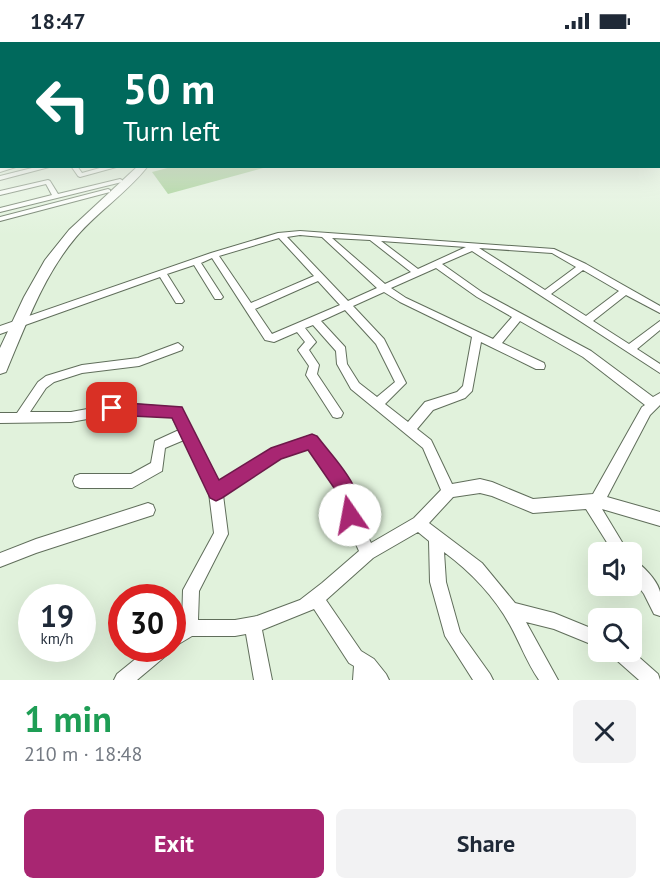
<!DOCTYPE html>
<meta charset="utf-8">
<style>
body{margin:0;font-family:"PT Sans",sans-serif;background:#f2f2f3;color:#1f2937;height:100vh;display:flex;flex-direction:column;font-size:22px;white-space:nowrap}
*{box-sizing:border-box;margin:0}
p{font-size:20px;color:#747a83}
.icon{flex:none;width:33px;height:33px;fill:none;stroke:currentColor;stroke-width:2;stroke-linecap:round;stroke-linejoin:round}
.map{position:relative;height:638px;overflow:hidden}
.sheet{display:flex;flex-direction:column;background:#fff;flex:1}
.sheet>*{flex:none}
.guide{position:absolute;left:0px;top:0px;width:660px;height:126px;box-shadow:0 6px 24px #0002;background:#00695c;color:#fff;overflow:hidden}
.controls{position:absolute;left:588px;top:500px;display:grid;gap:12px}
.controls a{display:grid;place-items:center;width:54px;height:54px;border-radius:9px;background:#fff;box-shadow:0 6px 24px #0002;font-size:30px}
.speed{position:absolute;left:18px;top:542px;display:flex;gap:12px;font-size:30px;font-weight:700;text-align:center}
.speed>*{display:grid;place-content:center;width:78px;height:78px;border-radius:50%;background:#fff;box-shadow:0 6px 24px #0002;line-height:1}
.speed small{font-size:15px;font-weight:400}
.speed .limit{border:9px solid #d22;background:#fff;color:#111}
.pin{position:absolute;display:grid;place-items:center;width:51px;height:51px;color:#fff;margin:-26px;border-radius:12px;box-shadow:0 3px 9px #0006}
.me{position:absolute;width:66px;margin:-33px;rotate:348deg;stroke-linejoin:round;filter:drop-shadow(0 0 4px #0008)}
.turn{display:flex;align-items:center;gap:21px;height:126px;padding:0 24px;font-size:27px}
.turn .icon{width:78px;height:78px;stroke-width:2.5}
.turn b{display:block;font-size:42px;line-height:51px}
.round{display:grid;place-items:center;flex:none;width:63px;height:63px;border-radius:9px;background:#f2f2f3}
.headline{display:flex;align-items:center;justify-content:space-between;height:102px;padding:0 24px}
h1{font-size:36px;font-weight:800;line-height:45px;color:#1e9e55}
.cta{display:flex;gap:12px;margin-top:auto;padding:12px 24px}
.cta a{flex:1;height:69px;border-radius:9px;background:#a82672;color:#fff;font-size:24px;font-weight:800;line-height:69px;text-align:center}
.cta a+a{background:#f2f2f3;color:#1f2937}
.status{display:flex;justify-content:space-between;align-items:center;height:42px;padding:0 30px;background:#fff;direction:ltr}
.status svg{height:16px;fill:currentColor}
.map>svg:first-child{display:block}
.water{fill:#8fc57c}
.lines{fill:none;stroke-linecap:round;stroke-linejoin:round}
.minor-casing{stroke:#606e5b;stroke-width:2}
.primary-casing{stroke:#606e5b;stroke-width:2}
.minor{fill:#fff;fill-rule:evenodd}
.primary{fill:#fff;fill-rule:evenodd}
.route{fill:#a82672;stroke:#6d194a;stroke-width:1.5}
</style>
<div class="status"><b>18:47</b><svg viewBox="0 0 49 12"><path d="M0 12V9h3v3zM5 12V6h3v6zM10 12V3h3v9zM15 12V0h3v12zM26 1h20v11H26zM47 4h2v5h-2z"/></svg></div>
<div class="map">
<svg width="660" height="638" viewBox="0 0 660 638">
<rect width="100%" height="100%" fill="#e1f2dc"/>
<path class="water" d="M175,124H267V125L168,152L152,130Z"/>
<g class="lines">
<g class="minor-casing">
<g id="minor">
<path d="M7,124H19L0,130V126Z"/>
<path d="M40,124H53L0,138V134Z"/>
<path d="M71,124H77L82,131L107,124H120L80,135L78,134Z"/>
<path d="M120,137L122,138V140L0,170V166L52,153L46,142L0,153V149L48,138L50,139L58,152Z"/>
<path d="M108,147L110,148V150L0,179V175Z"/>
<path d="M300,189L554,207L586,222L660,264V271L626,253L593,279L629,302L660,279V288L637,307L660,322V331L472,209L442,222L483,251L591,309L653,355L660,351V363L650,373L607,455L660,470V484L602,467L628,510H613L586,467L533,471L492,454L480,451L453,455L429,481L482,521L515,561L554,571L598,589V605L554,587L526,580L558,638H539C527,621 520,601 510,583C494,554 471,530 444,510L446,540L460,590L490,632L493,638H473L445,594L430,540L429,499L418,490L373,516L326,558L361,609L374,617L386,632L389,638H353L354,624L349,621L314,567L262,588L272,638H254L246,592L235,594H192L172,606H171H172V588L182,582L183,548L214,491L209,451L184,398L165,406L162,429L132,446H80L75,444L73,439L75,434L80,432H131L151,421L155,399L179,388L172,375L120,371L71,380L0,381V371H17L38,340L46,334L82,323L138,316L178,301L183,305L182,308L139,324L82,331L54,340L46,346L30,370H71L120,361L180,366L218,441L272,407L312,393L316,395L355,449L357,454L358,474L371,501L414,476L441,448L423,406L351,347L337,322L336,309L313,283L305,286L316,300L309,308L319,323L317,332L343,371L341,375L337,376L333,375L306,333L309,324L298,308L305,300L297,290L274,300L265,298L212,216L201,221L223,255L221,257H215L194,223L167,232L184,259L182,261H176L160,235L0,292V284L211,211L278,191ZM300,193L322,195L377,246L348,259L287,195ZM279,196L314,234L251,261L219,214ZM332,196L370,198L411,230L385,242ZM381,199L466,205L418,227ZM479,206L552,211L576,225L545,248ZM436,226L477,255L512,275L493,297L406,256L391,246ZM583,228L619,249L586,274L551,252ZM318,239L340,263L272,292L255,267ZM384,250L400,260L472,295L463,344L457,350L425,360L408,380L385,362L406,341L384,297L353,264ZM345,268L376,302L395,340L377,355L359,341L347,322L345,305L321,279ZM520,279L583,315L645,363L642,365L593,452L533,457L492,440L480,437L452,442L431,398L417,387L433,368L465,356L472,349L481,300L536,327H544L545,324L544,321L502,301ZM309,406L343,456L344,475L359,509L322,541L300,558L257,574L235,578H198L199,549L228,492L223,453L280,416Z"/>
<path d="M148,461L153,463L155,468L153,473L36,511L0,525V511L36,497Z"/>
<path d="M632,517C642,522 658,539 660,550C660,557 660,567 660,574L654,572L644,552L632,536Z"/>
<path d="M149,606H170L168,612L137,638H114L117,632Z"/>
<path d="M610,609H632L658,632L660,638H639L613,615Z"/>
</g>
</g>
<g class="primary-casing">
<path id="primary" d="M138,124H148C127,151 98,169 76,195C44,233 27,280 8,325L6,330L0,332V306L24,255L45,218L69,188Z"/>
</g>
<use href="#minor" class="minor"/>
<use href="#primary" class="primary"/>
</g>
<linearGradient id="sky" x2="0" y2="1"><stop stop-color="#84bbbd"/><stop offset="0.53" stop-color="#f2f9ef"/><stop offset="1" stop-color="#f2f9ef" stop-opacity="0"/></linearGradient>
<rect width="660" height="193" fill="url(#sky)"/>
<path class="route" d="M112,360L182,365L219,438L271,406L312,392L317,394C334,417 369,449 357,479L350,482L344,479L341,456L308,408L281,417L222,456L216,459L210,456L172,376L112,373L105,366Z"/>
</svg>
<div class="controls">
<a><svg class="icon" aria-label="sound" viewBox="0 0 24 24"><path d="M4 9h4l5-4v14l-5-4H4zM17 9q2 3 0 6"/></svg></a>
<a><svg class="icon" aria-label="search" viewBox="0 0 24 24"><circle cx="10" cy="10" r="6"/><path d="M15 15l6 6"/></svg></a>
</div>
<div class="speed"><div>19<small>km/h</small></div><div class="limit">30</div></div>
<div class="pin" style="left:112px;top:366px;background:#d93025"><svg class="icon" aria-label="arrive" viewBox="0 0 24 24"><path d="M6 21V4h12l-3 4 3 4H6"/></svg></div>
<svg class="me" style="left:350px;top:473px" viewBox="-20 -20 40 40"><circle r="19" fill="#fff"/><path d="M0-13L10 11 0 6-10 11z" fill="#a82672"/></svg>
<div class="guide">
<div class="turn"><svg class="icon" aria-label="left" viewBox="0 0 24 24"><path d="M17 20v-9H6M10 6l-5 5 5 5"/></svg><div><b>50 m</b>Turn left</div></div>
</div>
</div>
<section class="sheet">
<div class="headline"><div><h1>1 min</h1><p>210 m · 18:48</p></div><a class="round"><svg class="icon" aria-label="close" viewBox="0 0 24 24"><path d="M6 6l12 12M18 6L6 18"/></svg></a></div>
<div class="cta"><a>Exit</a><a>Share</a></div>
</section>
